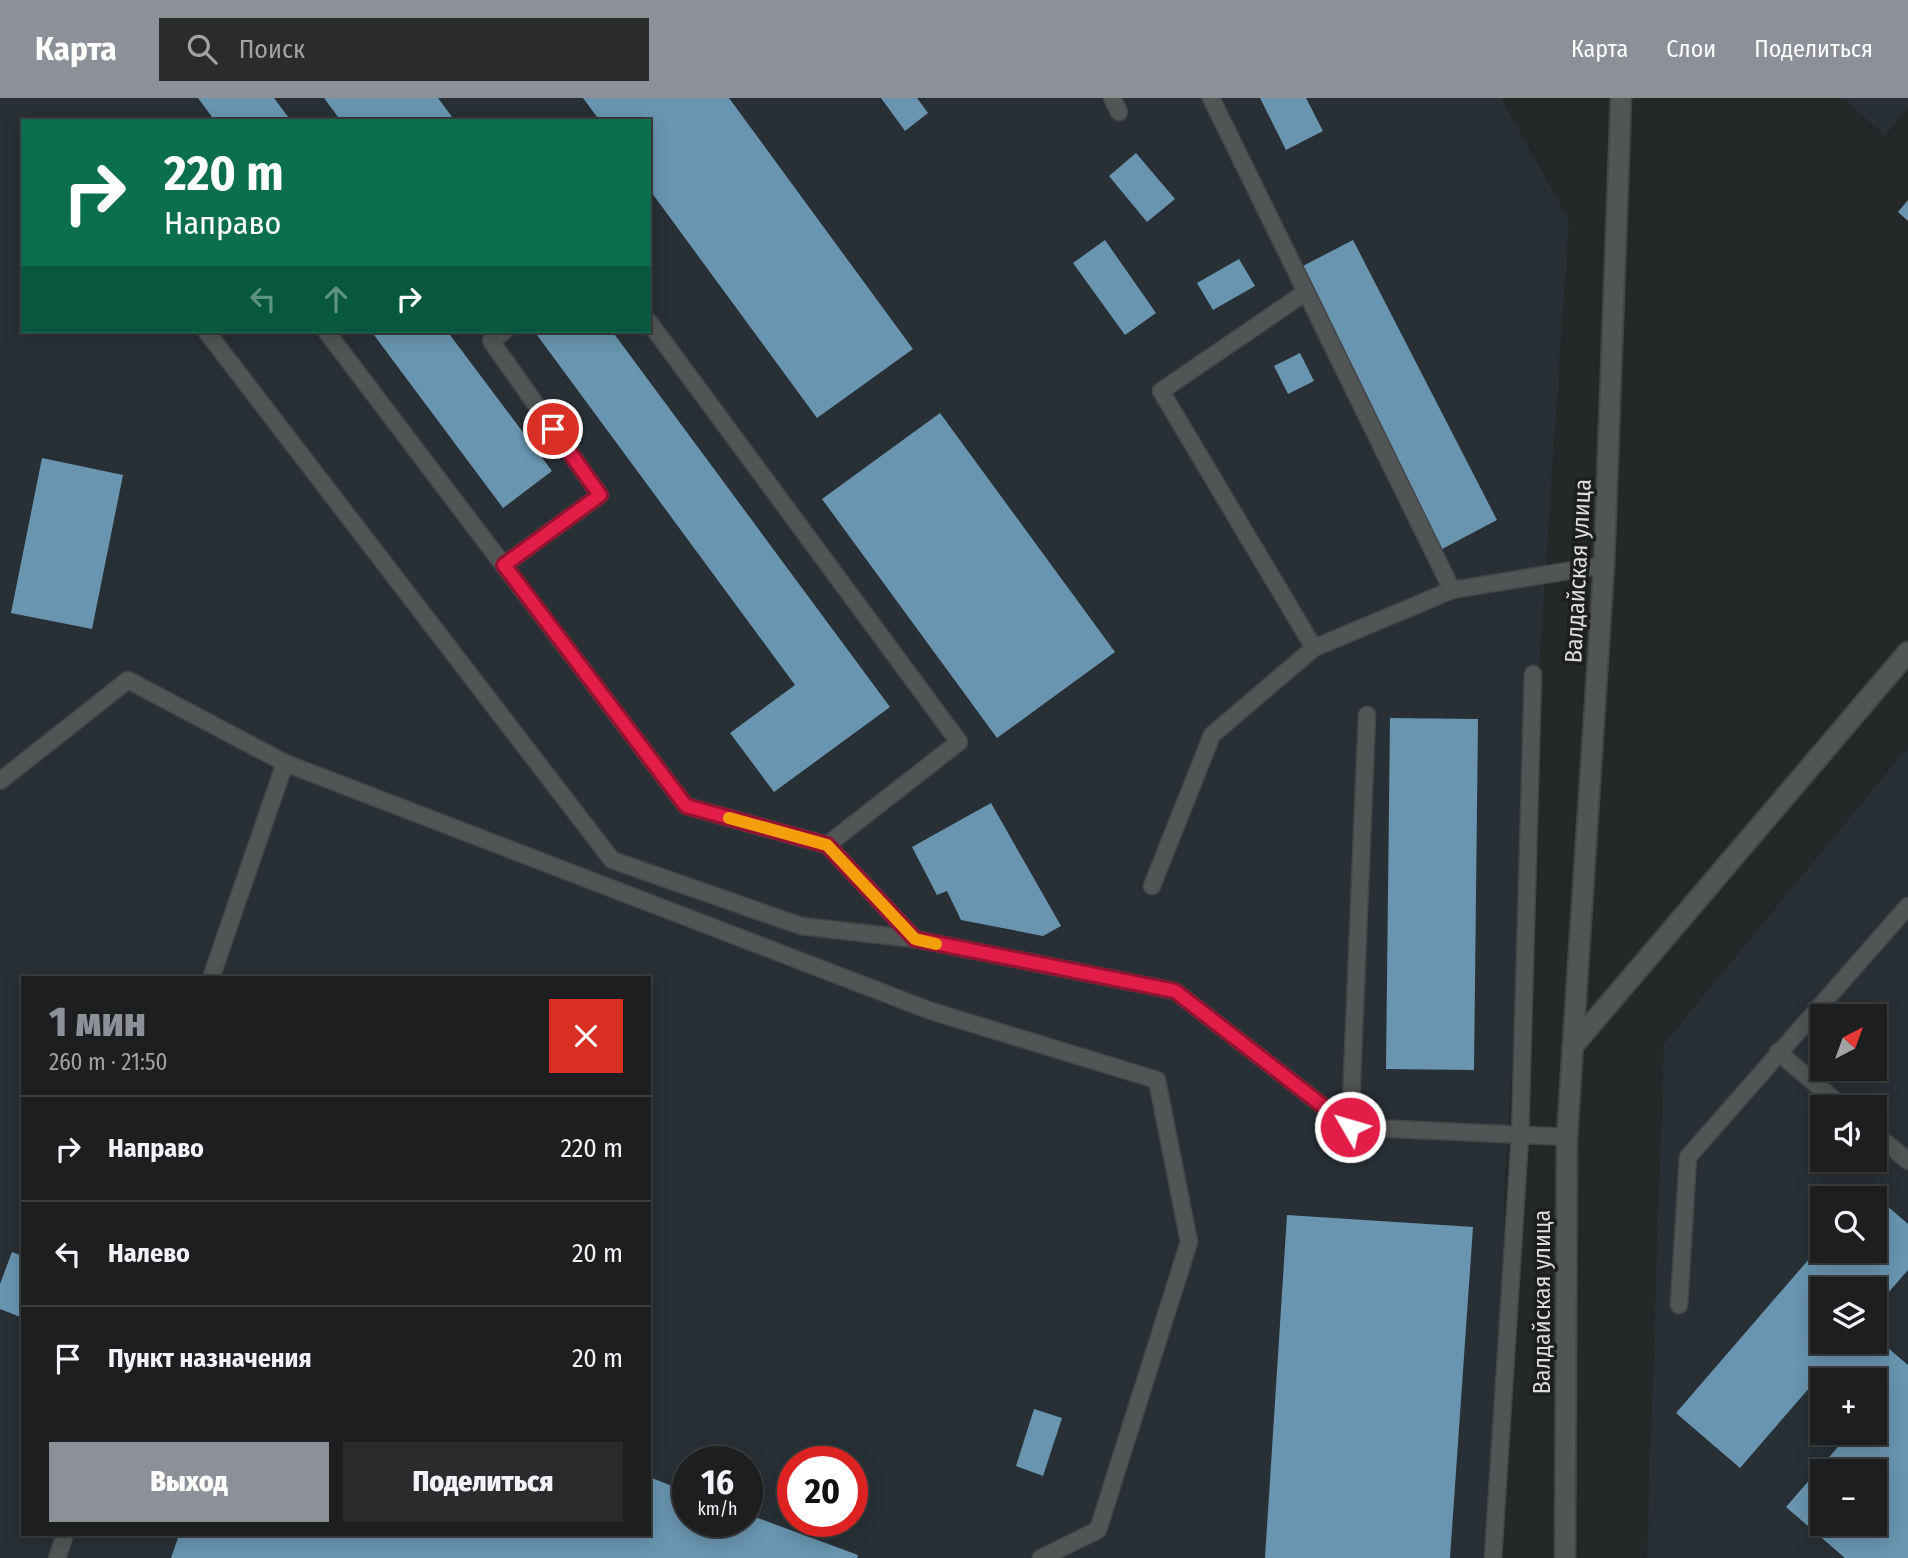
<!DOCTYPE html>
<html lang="ru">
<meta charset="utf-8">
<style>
body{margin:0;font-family:"Fira Sans Condensed",sans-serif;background:#292b2c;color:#f1f3f6;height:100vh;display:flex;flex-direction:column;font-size:26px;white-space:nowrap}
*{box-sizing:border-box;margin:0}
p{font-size:23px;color:#a0a2a4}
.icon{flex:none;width:38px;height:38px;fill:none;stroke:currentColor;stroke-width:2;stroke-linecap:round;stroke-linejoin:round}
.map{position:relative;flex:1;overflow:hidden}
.drawer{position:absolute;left:21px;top:878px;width:630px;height:560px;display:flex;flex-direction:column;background:#1c1e1f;border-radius:0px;box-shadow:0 4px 18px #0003,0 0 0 2px #3a3c3d}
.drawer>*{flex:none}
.guide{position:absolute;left:21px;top:21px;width:630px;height:214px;border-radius:0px;box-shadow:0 4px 18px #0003,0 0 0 2px #3a3c3d;background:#0b6e4f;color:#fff;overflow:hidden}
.needle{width:46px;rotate:41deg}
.controls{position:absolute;left:1810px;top:906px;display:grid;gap:14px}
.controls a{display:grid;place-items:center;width:77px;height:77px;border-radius:0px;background:#1c1e1f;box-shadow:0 4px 18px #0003,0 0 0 2px #3a3c3d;font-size:35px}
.speed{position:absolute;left:672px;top:1348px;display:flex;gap:14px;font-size:35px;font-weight:700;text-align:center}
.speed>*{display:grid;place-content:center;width:91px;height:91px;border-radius:50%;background:#1c1e1f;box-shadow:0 4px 18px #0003,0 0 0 2px #3a3c3d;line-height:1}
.speed small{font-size:18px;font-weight:400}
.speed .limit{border:10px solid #d22;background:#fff;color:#111}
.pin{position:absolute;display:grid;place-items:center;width:60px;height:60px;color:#fff;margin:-30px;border:4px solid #fff;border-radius:50%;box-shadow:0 2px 7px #0007}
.me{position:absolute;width:77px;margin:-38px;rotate:308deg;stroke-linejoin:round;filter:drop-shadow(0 0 5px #0008)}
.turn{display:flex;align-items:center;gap:24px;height:147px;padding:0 28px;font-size:32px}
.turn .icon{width:91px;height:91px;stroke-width:2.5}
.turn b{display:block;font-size:49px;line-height:60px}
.lanes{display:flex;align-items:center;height:66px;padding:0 28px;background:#0003;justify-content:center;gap:35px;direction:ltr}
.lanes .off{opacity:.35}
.round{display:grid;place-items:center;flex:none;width:74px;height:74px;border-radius:0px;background:#292b2c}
.overview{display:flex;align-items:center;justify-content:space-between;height:119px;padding:0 28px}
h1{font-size:42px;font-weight:800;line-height:52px;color:#8c9099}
.button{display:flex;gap:14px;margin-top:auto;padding:14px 28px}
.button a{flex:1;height:80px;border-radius:0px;background:#8c9099;color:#fff;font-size:28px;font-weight:800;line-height:80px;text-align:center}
.button a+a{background:#292b2c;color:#f1f3f6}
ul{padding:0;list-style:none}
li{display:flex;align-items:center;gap:21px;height:105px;padding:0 28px;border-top:2px solid #3a3c3d}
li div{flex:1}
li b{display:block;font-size:26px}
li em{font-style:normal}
header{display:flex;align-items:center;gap:42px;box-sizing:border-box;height:98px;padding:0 35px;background:#8c9099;color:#fff}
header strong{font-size:33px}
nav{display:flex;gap:38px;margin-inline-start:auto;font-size:24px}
.search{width:490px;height:63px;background:#292b2c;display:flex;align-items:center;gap:18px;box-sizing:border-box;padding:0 24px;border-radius:0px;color:#a0a2a4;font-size:26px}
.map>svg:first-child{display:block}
.built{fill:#283036;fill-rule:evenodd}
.building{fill:#6995b0;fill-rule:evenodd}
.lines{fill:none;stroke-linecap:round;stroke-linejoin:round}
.service-casing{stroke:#434547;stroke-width:19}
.minor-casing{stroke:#434547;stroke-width:23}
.tertiary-casing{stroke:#434547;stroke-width:23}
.service{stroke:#525556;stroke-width:16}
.minor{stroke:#525556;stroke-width:19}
.tertiary{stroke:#525556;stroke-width:19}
.route-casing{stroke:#92132f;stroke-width:18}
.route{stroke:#e11d48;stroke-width:12}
.slow{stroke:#f59e0b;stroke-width:12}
.labels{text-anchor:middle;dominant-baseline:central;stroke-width:7;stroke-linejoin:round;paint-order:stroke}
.street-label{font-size:24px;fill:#dbdcdd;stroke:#1c1e1f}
</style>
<header>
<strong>Карта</strong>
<div class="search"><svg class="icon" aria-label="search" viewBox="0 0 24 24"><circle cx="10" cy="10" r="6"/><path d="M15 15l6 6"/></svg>Поиск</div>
<nav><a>Карта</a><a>Слои</a><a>Поделиться</a></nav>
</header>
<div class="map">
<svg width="1908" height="1460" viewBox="0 0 1908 1460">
<rect width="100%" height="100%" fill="#252829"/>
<g class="built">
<path d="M0,0H1501L1569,122L1504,1093L1503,1460H0ZM23,23H649V233H23ZM23,880H649V1437H23ZM688,1363H747V1423H688ZM793,1363H852V1423H793Z"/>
<path d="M1844,0H1908V10L1885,38Z"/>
<path d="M1908,649V1460H1647L1664,946ZM1822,919H1874V971H1822ZM1822,1010H1874V1062H1822ZM1822,1101H1874V1153H1822ZM1822,1192H1874V1244H1822ZM1822,1283H1874V1335H1822ZM1822,1374H1874V1426H1822Z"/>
</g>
<g class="building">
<path d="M198,0H274L291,23H215Z"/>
<path d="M324,0H438L455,23H341Z"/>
<path d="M583,0H729L913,251L817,320L649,91V23H600Z"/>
<path d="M881,0H917L928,15L905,33Z"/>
<path d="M1260,0H1306L1323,33L1286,52Z"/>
<path d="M1136,55L1175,101L1147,124L1109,78Z"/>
<path d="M1908,102V123L1898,114Z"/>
<path d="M1105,142L1156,215L1125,237L1073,165Z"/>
<path d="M1353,142L1497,422L1442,451L1297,171Z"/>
<path d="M1239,161L1255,188L1213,212L1197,185Z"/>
<path d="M371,233H447L552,373L503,410Z"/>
<path d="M534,233H612L890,609L774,694L730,635L795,587Z"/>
<path d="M1300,255L1314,283L1288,296L1274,268Z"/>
<path d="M940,315L1115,554L997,640L822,401Z"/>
<path d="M42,360L123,377L92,531L11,515Z"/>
<path d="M1390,620L1478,621L1474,972L1386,971Z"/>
<path d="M991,705L1061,828L1043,838L961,822L947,793L937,797L912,749Z"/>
<path d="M1869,1092L1908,1126V1172L1874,1211V1192H1822V1244H1874V1238L1908,1267V1460H1845L1786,1409L1850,1335H1874V1283H1836L1824,1273L1740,1370L1676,1315L1822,1146V1153H1874V1101H1861ZM1822,1374H1874V1426H1822Z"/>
<path d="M1287,1117L1473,1129L1450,1460H1265Z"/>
<path d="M12,1154L23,1158V1220L0,1211V1186Z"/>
<path d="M1034,1311L1062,1320L1043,1378L1016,1368Z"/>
<path d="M649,1379L688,1394V1423H747V1416L858,1457L857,1460H171L179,1437H649Z"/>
</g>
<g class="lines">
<g class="service-casing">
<g id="service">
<path d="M1112,0L1119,14"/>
<path d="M1211,0L1452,492"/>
<path d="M1306,194L1161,293L1314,550"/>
<path d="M649,224L959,644L827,747"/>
<path d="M206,233L612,762L801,828L915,841"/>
<path d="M326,233L686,708L827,747L915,841L1175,893L1350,1029L1567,1039"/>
<path d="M504,467L600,397L491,243L505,233"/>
<path d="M0,683L128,582L285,665L931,913L1157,982L1189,1144L1098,1432L1041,1460"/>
<path d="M1152,788L1212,637L1314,550L1452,492L1604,467"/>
<path d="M211,880L285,665"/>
<path d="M1778,954L1844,1010"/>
<path d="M1350,1029L1367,617"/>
<path d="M1874,1035L1908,1063"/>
<path d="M1679,1207L1688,1059L1908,808"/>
<path d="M57,1460L65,1437"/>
<path d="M1493,1460L1520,1038L1533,576"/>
</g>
</g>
<g class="minor-casing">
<path id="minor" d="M1573,948L1908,554"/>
</g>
<g class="tertiary-casing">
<path id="tertiary" d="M1565,1460L1567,1039L1604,467L1621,0"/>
</g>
<use href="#service" class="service"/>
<use href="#minor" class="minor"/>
<use href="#tertiary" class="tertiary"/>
</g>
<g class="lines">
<g class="route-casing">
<path id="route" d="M553,331L600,397L504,467L686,708L827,747L915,841L1175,893L1350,1029"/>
</g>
<use href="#route" class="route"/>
<path class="slow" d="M729,720L827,747L915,841L936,846"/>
</g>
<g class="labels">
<g class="street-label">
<text transform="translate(1578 473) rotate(-87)">Валдайская улица</text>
<text transform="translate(1542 1204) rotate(-90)">Валдайская улица</text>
</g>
</g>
</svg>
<div class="controls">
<a><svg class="needle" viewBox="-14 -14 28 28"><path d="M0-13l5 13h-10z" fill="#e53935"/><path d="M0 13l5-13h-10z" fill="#a0a2a4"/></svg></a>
<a><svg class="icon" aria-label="sound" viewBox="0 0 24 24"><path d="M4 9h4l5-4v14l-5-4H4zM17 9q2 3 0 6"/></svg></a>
<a><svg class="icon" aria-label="search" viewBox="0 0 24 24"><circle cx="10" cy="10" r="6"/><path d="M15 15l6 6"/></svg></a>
<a><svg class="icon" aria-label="layers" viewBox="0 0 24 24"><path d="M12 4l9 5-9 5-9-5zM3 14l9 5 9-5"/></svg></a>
<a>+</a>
<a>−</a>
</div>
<div class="speed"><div>16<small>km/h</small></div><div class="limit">20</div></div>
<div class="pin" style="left:553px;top:331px;background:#d93025"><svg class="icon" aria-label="arrive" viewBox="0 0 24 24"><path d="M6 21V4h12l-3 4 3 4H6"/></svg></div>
<svg class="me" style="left:1350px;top:1029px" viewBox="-20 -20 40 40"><circle r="17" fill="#e11d48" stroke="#fff" stroke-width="3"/><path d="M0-11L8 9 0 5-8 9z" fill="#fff"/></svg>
<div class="guide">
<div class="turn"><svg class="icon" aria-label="right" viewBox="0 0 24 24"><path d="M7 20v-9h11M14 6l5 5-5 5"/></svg><div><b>220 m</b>Направо</div></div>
<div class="lanes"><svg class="icon off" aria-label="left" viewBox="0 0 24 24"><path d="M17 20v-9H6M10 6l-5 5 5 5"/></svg><svg class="icon off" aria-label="ahead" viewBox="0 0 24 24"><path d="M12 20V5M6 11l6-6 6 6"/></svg><svg class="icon" aria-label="right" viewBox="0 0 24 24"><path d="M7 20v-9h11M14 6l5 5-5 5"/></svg></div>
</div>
<section class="drawer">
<div class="overview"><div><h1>1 мин</h1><p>260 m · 21:50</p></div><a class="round" style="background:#d93025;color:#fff"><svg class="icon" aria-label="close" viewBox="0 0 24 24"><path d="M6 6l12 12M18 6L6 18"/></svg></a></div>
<ul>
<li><svg class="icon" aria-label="right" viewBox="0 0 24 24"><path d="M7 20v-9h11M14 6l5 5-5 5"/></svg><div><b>Направо</b></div><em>220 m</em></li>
<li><svg class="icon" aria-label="left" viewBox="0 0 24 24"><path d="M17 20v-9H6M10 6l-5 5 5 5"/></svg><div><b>Налево</b></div><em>20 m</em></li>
<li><svg class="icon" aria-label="arrive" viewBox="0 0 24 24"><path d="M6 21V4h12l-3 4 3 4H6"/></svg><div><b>Пункт назначения</b></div><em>20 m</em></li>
</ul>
<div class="button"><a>Выход</a><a>Поделиться</a></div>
</section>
</div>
